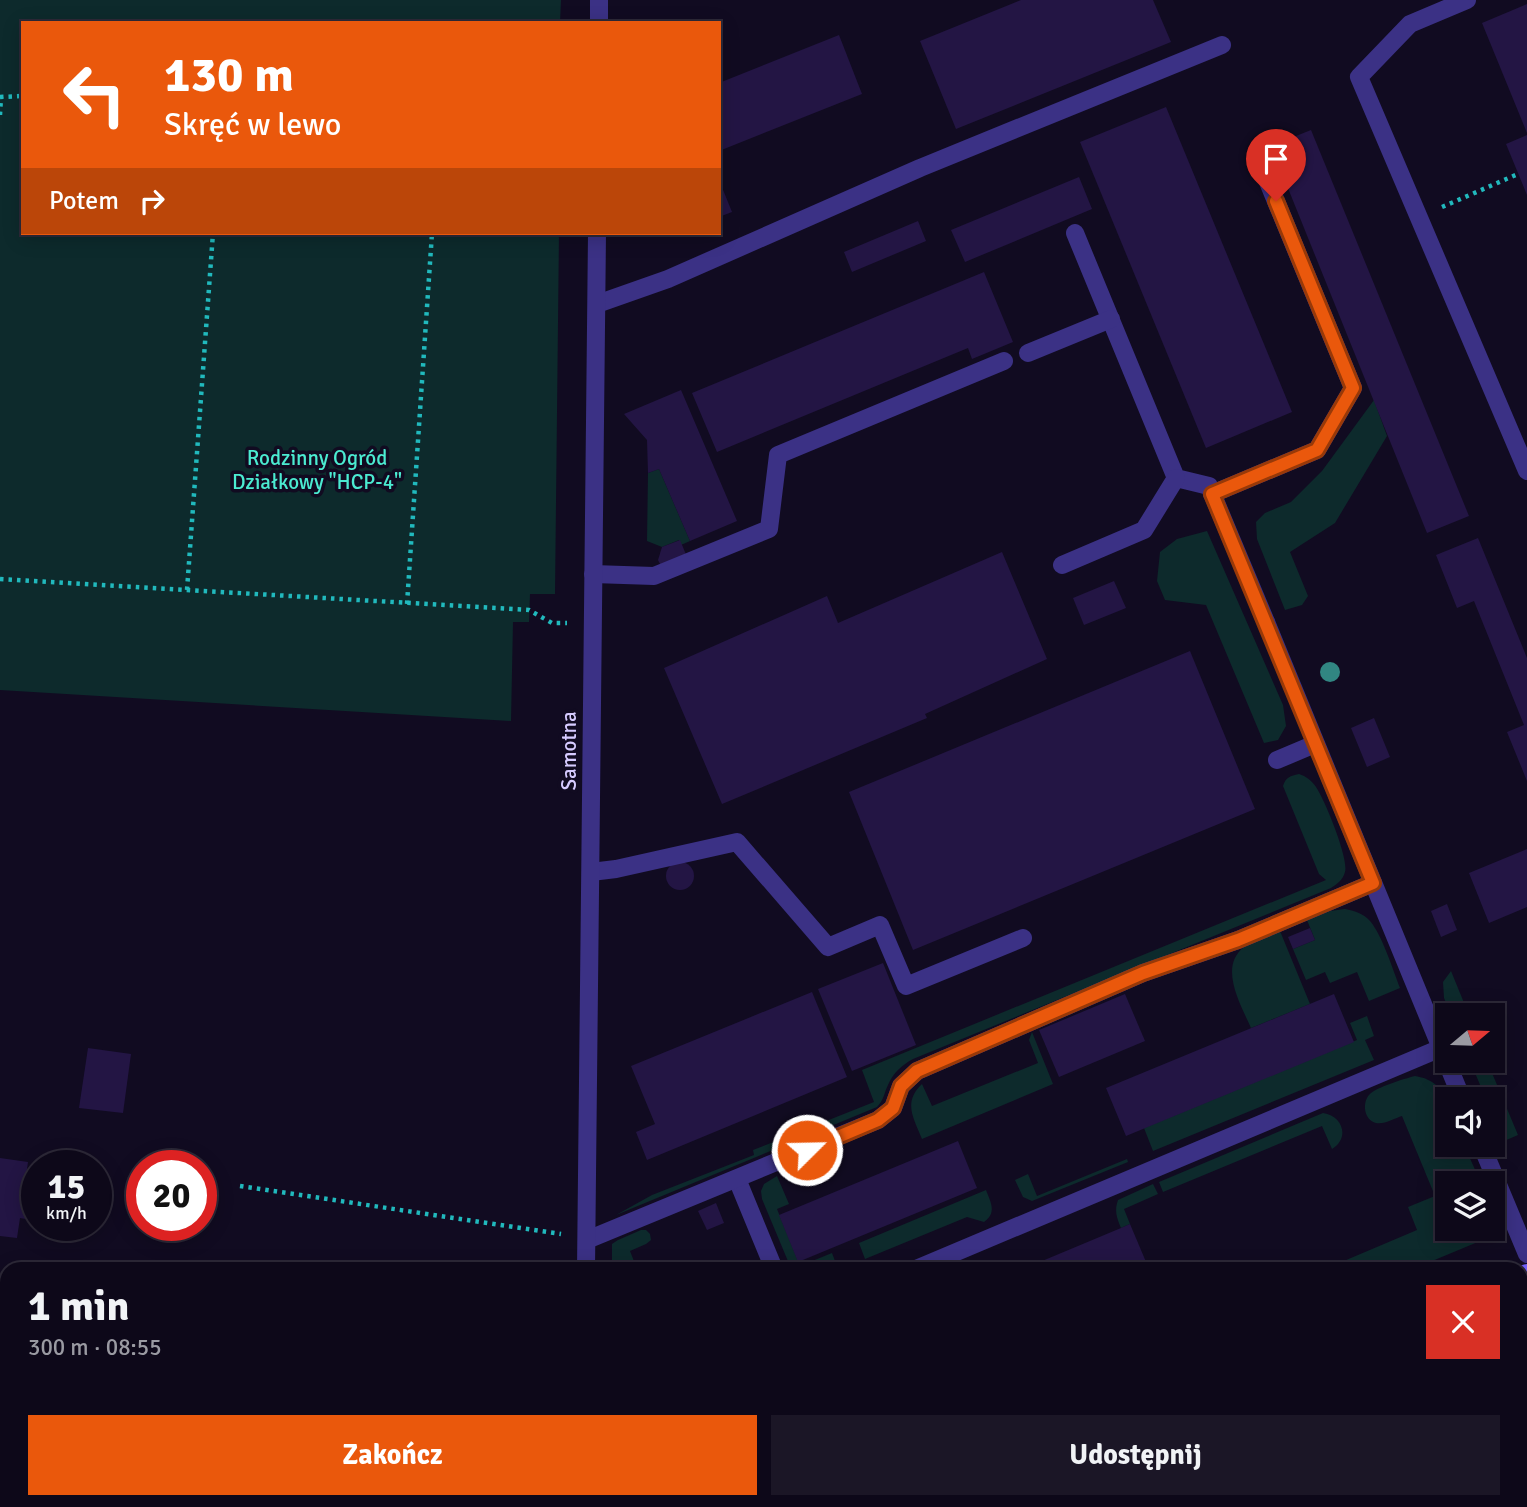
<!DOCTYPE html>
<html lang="pl">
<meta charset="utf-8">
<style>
body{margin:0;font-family:Signika,sans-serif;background:#1b1626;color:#f1f3f6;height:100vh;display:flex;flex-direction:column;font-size:26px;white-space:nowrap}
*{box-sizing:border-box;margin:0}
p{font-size:23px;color:#9a9aa2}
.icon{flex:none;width:38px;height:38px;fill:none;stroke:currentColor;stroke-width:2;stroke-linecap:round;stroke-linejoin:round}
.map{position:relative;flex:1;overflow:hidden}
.panel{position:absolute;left:0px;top:1262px;width:1528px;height:247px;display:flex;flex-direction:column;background:#0d0819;border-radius:21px 21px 0 0;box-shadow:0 4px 18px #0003,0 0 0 2px #2d2938}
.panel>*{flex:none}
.top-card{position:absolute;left:21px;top:21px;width:700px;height:214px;border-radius:0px;box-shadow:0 4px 18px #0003,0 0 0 2px #2d2938;background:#ea580c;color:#fff;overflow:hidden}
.needle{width:46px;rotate:71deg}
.tools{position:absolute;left:1435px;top:1003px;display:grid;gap:14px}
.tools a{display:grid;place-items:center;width:70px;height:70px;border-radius:0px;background:#0d0819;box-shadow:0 4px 18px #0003,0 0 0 2px #2d2938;font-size:35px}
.speed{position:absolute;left:21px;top:1150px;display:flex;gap:14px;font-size:35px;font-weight:700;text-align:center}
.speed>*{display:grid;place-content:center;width:91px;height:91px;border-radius:50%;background:#0d0819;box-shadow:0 4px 18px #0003,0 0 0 2px #2d2938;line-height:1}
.speed small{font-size:18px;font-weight:400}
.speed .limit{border:10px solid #d22;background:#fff;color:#111}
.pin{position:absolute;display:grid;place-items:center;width:60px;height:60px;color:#fff;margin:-72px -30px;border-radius:50% 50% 50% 0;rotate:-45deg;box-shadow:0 0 7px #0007}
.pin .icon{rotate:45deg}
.me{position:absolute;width:77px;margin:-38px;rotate:67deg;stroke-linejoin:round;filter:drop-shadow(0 0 5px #0008)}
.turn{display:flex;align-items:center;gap:24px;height:147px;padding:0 28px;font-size:32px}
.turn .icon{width:91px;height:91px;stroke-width:2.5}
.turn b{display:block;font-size:49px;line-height:60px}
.then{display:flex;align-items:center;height:66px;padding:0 28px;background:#0003;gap:14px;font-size:26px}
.round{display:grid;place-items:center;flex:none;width:74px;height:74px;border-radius:0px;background:#1b1626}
.headline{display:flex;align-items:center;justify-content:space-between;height:119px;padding:0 28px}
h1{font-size:42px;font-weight:700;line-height:52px}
.cta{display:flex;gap:14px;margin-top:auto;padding:14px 28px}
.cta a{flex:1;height:80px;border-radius:0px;background:#ea580c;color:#fff;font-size:28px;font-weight:700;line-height:80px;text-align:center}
.cta a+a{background:#1b1626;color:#f1f3f6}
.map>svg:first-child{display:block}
.green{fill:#0d2a2c}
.building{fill:#231544}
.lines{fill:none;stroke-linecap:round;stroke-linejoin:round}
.path{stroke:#21b9bd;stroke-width:4.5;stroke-dasharray:3.5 5;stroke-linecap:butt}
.lane{stroke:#3b3185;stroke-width:18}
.street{stroke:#3b3185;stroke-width:18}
.secondary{stroke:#7462ff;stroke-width:18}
.tree{fill:#318682}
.route-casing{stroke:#983908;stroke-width:18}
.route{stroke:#ea580c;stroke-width:12}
.labels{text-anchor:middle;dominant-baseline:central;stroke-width:7;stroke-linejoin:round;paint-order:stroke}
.park-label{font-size:21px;fill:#4bebd1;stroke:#110b21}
.street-label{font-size:21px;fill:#d6cbff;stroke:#110b21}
</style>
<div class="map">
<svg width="1527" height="1507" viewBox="0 0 1527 1507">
<rect width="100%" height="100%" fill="#110b21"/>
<g class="green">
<path d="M0,0H561L560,23H23V233H559L555,594H530L529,622H513L511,721L0,690Z"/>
<path d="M1374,400L1387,436L1335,523L1290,552L1308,596L1302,605L1285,610L1257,539L1256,522L1265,513L1291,502L1322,471Z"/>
<path d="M659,469L690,541L681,545L679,540L662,547L647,541L648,473Z"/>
<path d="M1207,531L1283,705L1286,726L1278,740L1264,743L1206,605L1165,600L1157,581L1160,552L1177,539Z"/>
<path d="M1299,774C1306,776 1312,781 1316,787C1325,800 1349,859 1345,872C1343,880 1337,884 1331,888L913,1059C902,1065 893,1073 888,1085C884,1093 884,1100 877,1107L616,1215L652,1195L754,1155L753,1150L874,1102L862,1070L1326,880L1319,874L1283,786C1286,777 1290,776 1299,774Z"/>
<path d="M1345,909C1354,911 1363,913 1370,921C1382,935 1393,970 1400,988L1369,1001L1357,972L1330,983L1325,972L1306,980L1293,949L1315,940L1307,920L1330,911Z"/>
<path d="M1280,931L1310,1004L1251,1028C1241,1005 1218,967 1244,947C1254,940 1268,936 1280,931Z"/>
<path d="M1451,971L1469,1015H1451L1444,998L1443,982Z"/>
<path d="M1367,1016L1374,1036L1365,1040L1374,1060L1153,1151L1144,1128L1357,1040L1350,1023Z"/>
<path d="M1032,1032L1053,1084L922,1139C913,1117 903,1102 922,1084L932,1106L1038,1063L1029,1040Z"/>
<path d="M1470,1061H1487L1518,1135L1504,1141L1493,1114V1099H1486Z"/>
<path d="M1415,1076C1453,1082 1447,1115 1447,1144L1464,1145L1481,1183H1447V1228H1493V1211L1497,1234L1413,1269H1325L1417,1230L1408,1207L1435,1196L1402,1116C1395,1118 1384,1125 1376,1123C1364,1120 1362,1103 1369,1095C1376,1087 1404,1079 1415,1076Z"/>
<path d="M1323,1113C1343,1116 1350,1138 1332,1149L1322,1126L1163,1192L1159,1182Z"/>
<path d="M1127,1159L1128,1162L1032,1201L1023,1197L1015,1180L1028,1174L1037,1196Z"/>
<path d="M777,1176L789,1204L777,1209L800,1266L832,1253L838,1269H792L790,1266L762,1199L761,1191L764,1184Z"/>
<path d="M1153,1184L1158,1194L1124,1209L1130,1224L1121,1228C1117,1218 1114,1211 1118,1200Z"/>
<path d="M986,1190C991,1203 997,1213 984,1222L967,1217L865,1259L859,1243Z"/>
<path d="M641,1230H646L650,1234L651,1240L646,1244L630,1251L637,1269H612V1244L618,1240Z"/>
<path d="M619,1502H657L659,1507H619Z"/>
<path d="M685,1502H720L707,1507H672Z"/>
<path d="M768,1502H851L837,1507H771Z"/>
<path d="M871,1502H928L914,1507H858Z"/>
</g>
<g class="building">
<path d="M1021,0H1153L1171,42L956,129L920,41Z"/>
<path d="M1527,4V133L1482,23Z"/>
<path d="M839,35L862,94L719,151V83Z"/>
<path d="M1166,107L1292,412L1206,448L1080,142Z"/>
<path d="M1311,130L1469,516L1427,533L1271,146Z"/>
<path d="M1527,135V195L1506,144Z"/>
<path d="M1079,177L1092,209L965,262L951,230Z"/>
<path d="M719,180L732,212L719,217Z"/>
<path d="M918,221L926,241L852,272L844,252Z"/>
<path d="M984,272L1013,342L972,359L968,348L717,452L692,393Z"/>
<path d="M681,390L737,521L690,541L659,469L648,473L647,440L624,414Z"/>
<path d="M1478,538L1527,658V781L1507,732L1524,725L1474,601L1457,608L1436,555Z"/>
<path d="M680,540L687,557L662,568L658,560L662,547Z"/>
<path d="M1002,552L1047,659L925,714L927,718L722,804L664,668L827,596L838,623Z"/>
<path d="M1114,581L1126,608L1084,625L1073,598Z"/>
<path d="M1190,651L1255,809L913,950L849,792Z"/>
<path d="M1374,718L1390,757L1367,767L1351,728Z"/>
<path d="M1527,849V907L1489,923L1469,873Z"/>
<circle cx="680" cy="876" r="14"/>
<path d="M1447,904L1457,930L1441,937L1431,911Z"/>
<path d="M1310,928L1315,940L1293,949L1288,937Z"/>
<path d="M883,963L916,1045L852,1071L818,989Z"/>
<path d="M812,992L847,1077L647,1160L636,1132L655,1124L631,1066Z"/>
<path d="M1125,994L1145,1041L1059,1077L1039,1030Z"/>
<path d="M1334,994L1354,1042L1126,1136L1106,1088Z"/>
<path d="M88,1048L131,1054L123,1113L79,1108Z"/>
<path d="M958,1141L977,1188L798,1262L779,1215Z"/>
<path d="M0,1158L28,1162L25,1183L37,1185V1221L20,1218L17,1238L0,1236Z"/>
<path d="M41,1162L58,1164V1166H40Z"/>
<path d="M716,1203L724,1223L707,1230L698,1211Z"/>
<path d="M1130,1224L1149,1269H1023L1121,1228Z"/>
<path d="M666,1502H685L672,1507H668Z"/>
</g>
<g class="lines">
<g class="path">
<path d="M0,97L23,96"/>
<path d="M0,115L1,97"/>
<path d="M1442,207L1518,174"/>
<path d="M0,579L529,610L552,623H567"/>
<path d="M187,590L213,233"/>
<path d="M407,604L432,233"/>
<path d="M240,1186L561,1234"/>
</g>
<g class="lane">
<path d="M1467,0L1410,24L1359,77L1527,471"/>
<path d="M1075,233L1176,478L1209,486L1266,622"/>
<path d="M597,304L668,279L920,168L1222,45"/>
<path d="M1028,353L1111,319"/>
<path d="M1212,494L1317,450L1353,388L1266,177"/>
<path d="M1062,565L1144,530L1176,478"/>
<path d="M593,574L654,576L769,529L778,455L1004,361"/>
<path d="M1277,760L1315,744"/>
<path d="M591,872L616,869L737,842L828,947L880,925L906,986L1023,938"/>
<path d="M737,1179L774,1269"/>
<path d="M587,1240L878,1120L893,1108L901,1086L917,1071L1143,973L1238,940L1373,883"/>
<path d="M916,1269L1441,1048"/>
</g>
<g class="street">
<path d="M599,23V0"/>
<path d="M1266,622L1462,1099"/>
<path d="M1481,1144L1527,1254"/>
<path d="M586,1269L597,233"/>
<path d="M1521,1401L1527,1398"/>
<path d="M586,1507V1502"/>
<path d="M1267,1507L1280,1502"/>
</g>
<g class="secondary">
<path d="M1521,1275L1527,1273"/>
<path d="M962,1507L976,1502"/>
</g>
</g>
<circle class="tree" cx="1330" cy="672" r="10"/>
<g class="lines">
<g class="route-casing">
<path id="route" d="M807,1150L878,1120L893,1108L901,1086L917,1071L1143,973L1238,940L1373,883L1212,494L1317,450L1353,388L1276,201"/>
</g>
<use href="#route" class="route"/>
</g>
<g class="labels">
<g class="park-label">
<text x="317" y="458">Rodzinny Ogród<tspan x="317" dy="24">Działkowy "HCP-4"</tspan></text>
</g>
<g class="street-label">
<text transform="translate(569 751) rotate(-90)">Samotna</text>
</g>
</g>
</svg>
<div class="tools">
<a><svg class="needle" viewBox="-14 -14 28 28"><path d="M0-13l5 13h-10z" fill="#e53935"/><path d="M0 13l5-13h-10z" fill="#9a9aa2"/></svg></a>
<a><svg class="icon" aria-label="sound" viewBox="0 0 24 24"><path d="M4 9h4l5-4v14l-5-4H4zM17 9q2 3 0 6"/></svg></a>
<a><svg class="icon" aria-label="layers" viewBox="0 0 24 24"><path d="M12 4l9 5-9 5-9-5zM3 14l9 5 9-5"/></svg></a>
</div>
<div class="speed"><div>15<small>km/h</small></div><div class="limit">20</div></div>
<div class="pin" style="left:1276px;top:201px;background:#d93025"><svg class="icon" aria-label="arrive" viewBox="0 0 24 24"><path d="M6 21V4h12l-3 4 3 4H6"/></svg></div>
<svg class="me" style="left:807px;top:1150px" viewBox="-20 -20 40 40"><circle r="17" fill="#ea580c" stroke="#fff" stroke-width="3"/><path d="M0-11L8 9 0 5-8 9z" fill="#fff"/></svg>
<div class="top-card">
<div class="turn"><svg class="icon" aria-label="left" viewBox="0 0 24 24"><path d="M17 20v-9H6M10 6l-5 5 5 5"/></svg><div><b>130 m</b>Skręć w lewo</div></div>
<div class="then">Potem<svg class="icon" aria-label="right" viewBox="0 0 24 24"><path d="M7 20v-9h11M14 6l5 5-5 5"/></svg></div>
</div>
<section class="panel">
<div class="headline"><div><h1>1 min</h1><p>300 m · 08:55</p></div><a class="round" style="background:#d93025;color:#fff"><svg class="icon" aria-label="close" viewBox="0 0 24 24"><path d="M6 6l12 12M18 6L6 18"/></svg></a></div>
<div class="cta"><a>Zakończ</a><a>Udostępnij</a></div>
</section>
</div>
